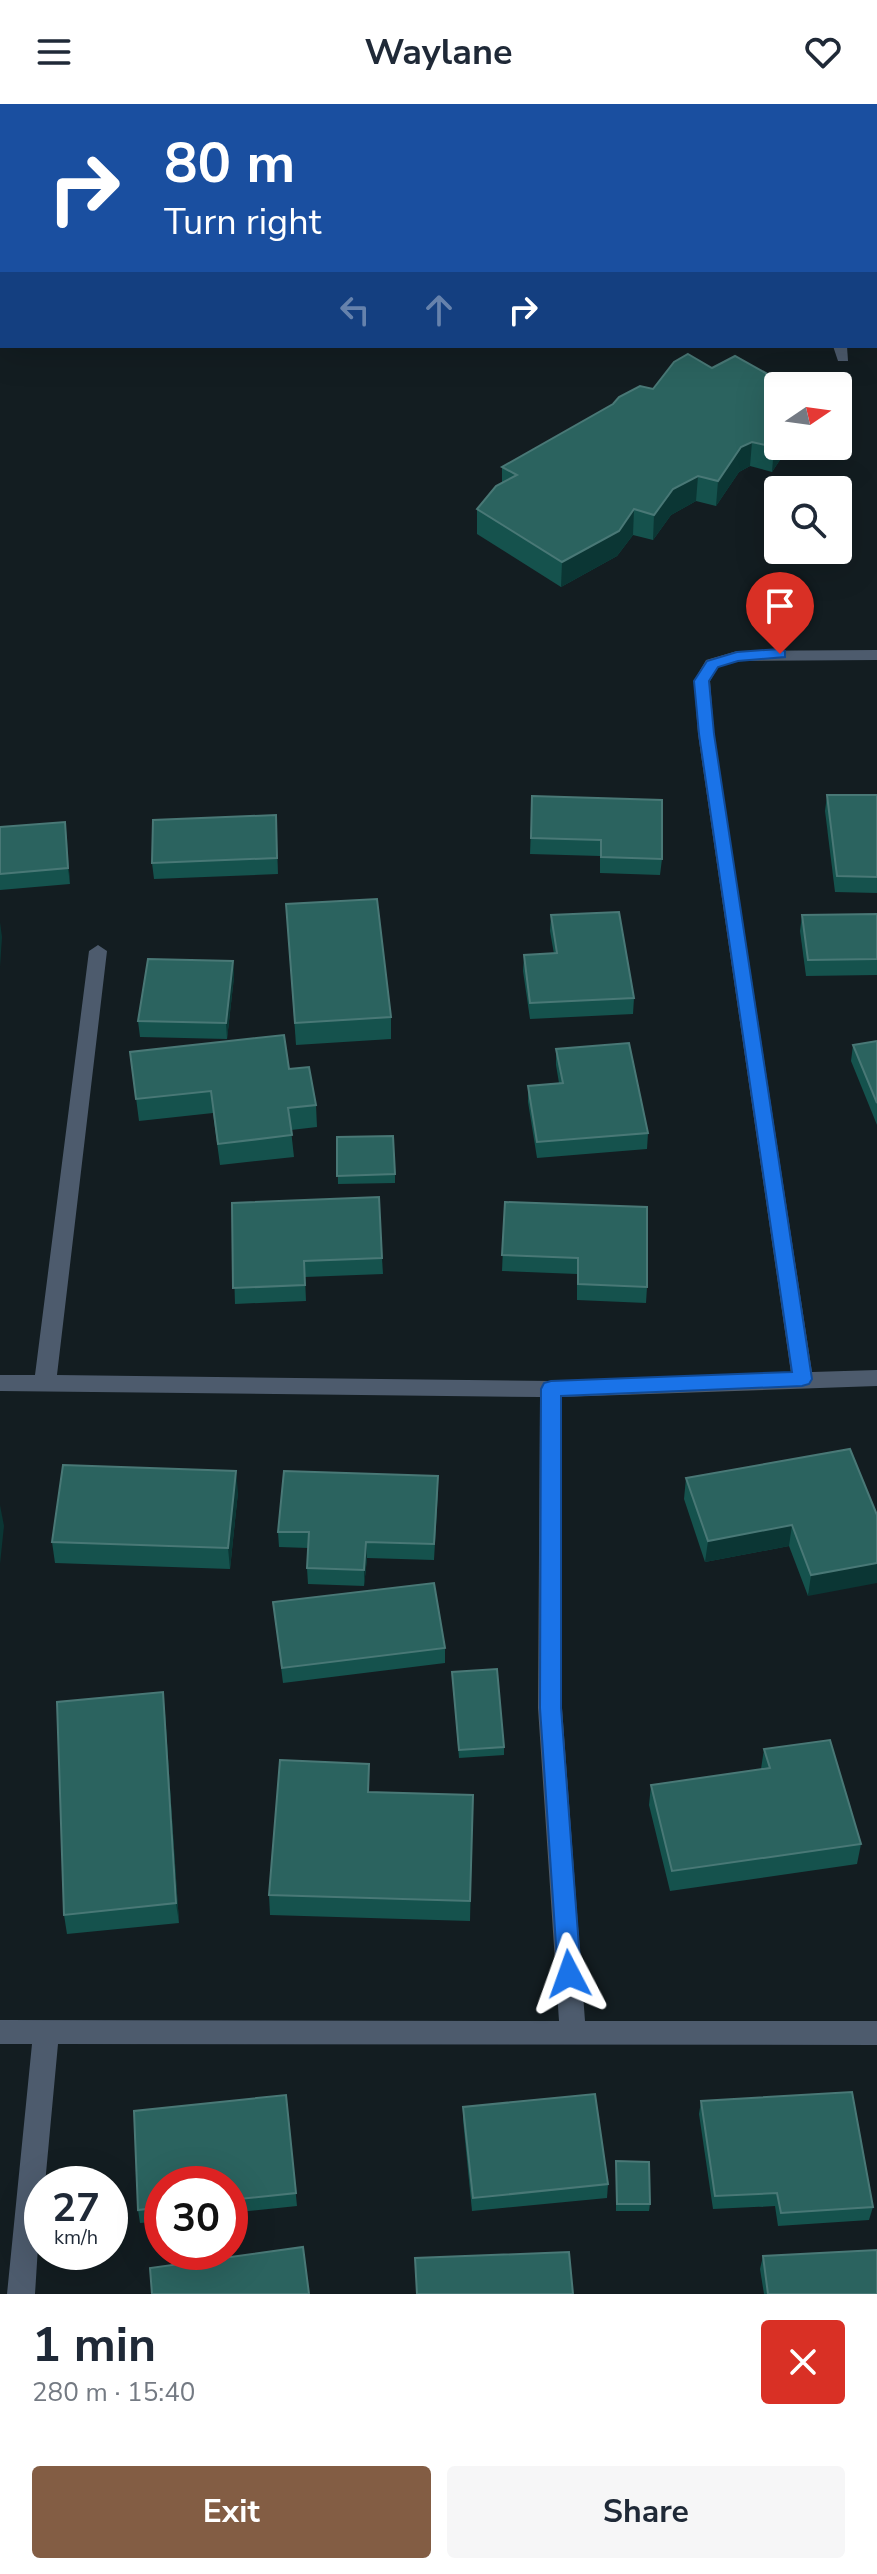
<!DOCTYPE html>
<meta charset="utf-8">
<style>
body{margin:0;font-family:"Nunito Sans",sans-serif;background:#f6f6f7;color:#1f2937;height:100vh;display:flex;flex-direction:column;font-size:30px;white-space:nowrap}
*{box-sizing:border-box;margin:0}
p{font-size:26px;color:#747a83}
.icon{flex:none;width:44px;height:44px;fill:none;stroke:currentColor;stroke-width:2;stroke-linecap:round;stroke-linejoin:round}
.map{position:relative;height:2190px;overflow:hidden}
.panel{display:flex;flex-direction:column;background:#fff;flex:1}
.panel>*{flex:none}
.guide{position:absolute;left:0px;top:0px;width:878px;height:244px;box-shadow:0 8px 32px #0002;background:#1a4fa0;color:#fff;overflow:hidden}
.needle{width:52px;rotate:77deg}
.buttons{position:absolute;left:764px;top:268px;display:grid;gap:16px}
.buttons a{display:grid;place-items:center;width:88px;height:88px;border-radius:8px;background:#fff;box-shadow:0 8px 32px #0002;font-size:40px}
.speed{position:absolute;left:24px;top:2062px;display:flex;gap:16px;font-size:40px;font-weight:700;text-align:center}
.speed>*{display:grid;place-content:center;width:104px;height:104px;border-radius:50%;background:#fff;box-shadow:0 8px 32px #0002;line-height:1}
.speed small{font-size:20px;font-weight:400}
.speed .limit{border:12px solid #d22;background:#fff;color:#111}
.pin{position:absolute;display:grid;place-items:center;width:68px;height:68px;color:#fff;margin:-82px -34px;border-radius:50% 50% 50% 0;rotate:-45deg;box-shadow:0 0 8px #0007}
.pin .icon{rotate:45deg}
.me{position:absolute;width:88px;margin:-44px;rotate:356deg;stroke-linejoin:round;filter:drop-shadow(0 0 6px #0008)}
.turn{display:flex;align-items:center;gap:28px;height:168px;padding:0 32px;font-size:36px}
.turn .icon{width:104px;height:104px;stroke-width:2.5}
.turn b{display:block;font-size:56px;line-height:68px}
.lanes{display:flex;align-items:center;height:76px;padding:0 32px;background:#0003;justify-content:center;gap:40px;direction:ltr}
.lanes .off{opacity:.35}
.round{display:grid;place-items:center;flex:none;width:84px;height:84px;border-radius:8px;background:#f6f6f7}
.summary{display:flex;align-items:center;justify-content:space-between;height:136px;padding:0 32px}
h1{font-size:48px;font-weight:700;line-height:60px}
.button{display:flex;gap:16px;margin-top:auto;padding:16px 32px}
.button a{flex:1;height:92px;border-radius:8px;background:#835d44;color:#fff;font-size:32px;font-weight:700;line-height:92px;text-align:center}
.button a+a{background:#f6f6f7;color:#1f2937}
header{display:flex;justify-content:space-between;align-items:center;height:104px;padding:0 32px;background:#fff;font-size:36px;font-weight:700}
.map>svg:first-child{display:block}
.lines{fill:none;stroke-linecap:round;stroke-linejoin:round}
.service{fill:#4d5b6d;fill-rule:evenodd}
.minor{fill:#4d5b6d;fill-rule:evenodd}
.wall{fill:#15524d}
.shaded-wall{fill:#0b3634}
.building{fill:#2b635f;stroke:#497876;stroke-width:2}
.route{fill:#1a73e8;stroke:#114b97;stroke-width:2}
</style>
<header><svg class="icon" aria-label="menu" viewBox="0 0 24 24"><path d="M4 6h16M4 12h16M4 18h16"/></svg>Waylane<svg class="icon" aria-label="heart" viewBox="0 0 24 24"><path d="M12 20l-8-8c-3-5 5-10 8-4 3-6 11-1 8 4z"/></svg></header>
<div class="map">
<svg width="877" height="2190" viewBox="0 0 877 2190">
<rect width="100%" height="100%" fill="#131d21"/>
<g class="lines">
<g class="service">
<rect x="771" y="0" width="12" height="2"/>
<path d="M833,242H847L848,257H838Z"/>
</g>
<path class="minor" d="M877,546V556L738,557L718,563L710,577L714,630L812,1268L877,1266V1282L562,1293V1604L585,1917H877V1941L58,1940L45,2080H42L35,2190H7L32,1940H0V1916L559,1917L538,1604L540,1293L0,1287V1271H35L89,847L98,841L107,847L57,1271L551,1277L791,1269L698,630L694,577L706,556L737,547Z"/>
</g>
<g class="wall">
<path d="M613,300L778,342H789L772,368L750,362L739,368L716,402L696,397L671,411L653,436L633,431L617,452L561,483L477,430V405L502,379V363Z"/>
<path d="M827,691H877V789L835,788L825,707Z"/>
<path d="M532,692L662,755L660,771L600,769V752L530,750Z"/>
<path d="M276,711L278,770L154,775L152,759Z"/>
<path d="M65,718L70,780L0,786V723Z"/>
<path d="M286,800L391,913V935L296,941Z"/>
<path d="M877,810V871L806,872L800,827L802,811Z"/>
<path d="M551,811L634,894L633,910L530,915L523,867L524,851L554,850L550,827Z"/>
<path d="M233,857L234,873L227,935L140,933L138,917Z"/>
<path d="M877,937V1021L851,957L853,941Z"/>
<path d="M556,945L648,1029L647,1045L537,1054L528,998V982L559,979L556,961Z"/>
<path d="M130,948L289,965L316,1001L317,1023L291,1026L294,1053L220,1061L213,1009L139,1017Z"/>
<path d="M337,1033L395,1070V1079L338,1080Z"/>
<path d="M505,1098L647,1183L646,1199L577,1196V1170L502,1167Z"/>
<path d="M232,1099L382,1154L383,1170L305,1173L306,1197L235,1200Z"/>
<path d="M850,1345L808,1492L789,1442L705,1458L684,1395L686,1374Z"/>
<path d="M438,1387L434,1456L367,1454L364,1482L308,1480L307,1464L308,1444L279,1443L278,1428Z"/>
<path d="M238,1388L230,1465L55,1459L52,1438Z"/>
<path d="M273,1498L445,1544V1559L283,1579Z"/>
<path d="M452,1568L504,1643V1651L459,1654Z"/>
<path d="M165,1609L179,1819L67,1830L64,1811Z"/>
<path d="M764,1645L861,1740L857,1760L670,1787L649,1701L651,1681L761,1665Z"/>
<path d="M369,1680V1688L473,1691L470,1817L270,1811L269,1791Z"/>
<path d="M286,1991L297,2102L230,2109V2080H162V2117L140,2119L138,2106L134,2007Z"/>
<path d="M701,1997L873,2103L869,2116L778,2122L775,2102L713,2105L699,2010Z"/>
<path d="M463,2003L608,2080L607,2094L472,2107L463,2016Z"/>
<path d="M616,2057L650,2100L649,2107H616Z"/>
<path d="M763,2152L877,2190H764L760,2165Z"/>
</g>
<g class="shaded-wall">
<path d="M778,337V342H789L772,368L774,343Z"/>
<path d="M752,338L750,362L739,368L716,402L718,377L741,343Z"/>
<path d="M698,372L696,397L671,411L653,436L654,411L673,385Z"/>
<path d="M634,405L633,431L617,452L561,483L562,458Z"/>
<path d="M65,718L67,734L70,780L68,764Z"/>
<path d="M0,818L2,833L0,863Z"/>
<path d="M233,857L234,873L227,935L226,919Z"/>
<path d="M236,1367L238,1388L230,1465L228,1444Z"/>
<path d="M0,1401L4,1422L0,1460Z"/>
<path d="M792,1421L789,1442L705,1458L708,1437Z"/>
<path d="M366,1438L367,1454L364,1482V1466Z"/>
<path d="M877,1459V1479L808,1492L811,1471Z"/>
<path d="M163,1588L165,1609L179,1819L176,1799Z"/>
</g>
<g class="building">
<path d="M688,250L712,264L735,252L789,282H778V337L774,343L752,338L741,343L718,377L698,372L673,385L654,411L634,405L619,427L562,458L477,405L496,382L517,371L502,363L613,300L619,293L640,282L653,285L674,258Z"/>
<path d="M827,691H877V773L837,772Z"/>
<path d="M532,692L662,696V755L601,753V736L531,734Z"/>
<path d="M276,711L277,754L152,759L153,716Z"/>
<path d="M65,718L68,764L0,770V723Z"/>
<path d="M377,795L391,913L295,919L286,800Z"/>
<path d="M619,808L634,894L530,899L524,851L557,849L551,811Z"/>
<path d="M877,810V855L808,856L802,811Z"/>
<path d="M148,855L233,857L226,919L138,917Z"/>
<path d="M284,931L289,965L309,963L316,1001L288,1004L292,1031L218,1040L211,987L136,995L130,948Z"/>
<path d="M877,937V999L853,941Z"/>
<path d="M629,939L648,1029L537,1038L528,982L563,979L556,945Z"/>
<path d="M393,1032L395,1070L337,1072V1033Z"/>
<path d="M379,1093L382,1154L304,1157L305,1181L233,1184L232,1099Z"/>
<path d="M505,1098L647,1103V1183L578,1180V1154L502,1151Z"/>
<path d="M850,1345L877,1411V1459L811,1471L792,1421L708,1437L686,1374Z"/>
<path d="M63,1361L236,1367L228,1444L52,1438Z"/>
<path d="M284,1367L438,1372L434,1440L366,1438L364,1466L307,1464L309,1428H278Z"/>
<path d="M434,1479L445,1544L282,1564L273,1498Z"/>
<path d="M497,1565L504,1643L459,1646L452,1568Z"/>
<path d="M163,1588L176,1799L64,1811L57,1598Z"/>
<path d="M830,1636L861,1740L672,1767L651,1681L770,1664L764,1645Z"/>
<path d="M280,1656L369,1660L368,1688L473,1691L470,1797L269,1791Z"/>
<path d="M852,1988L873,2103L781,2109L777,2089L715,2092L701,1997Z"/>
<path d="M595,1990L608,2080L473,2094L463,2003Z"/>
<path d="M286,1991L296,2089L230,2096V2080H162V2103L138,2106L134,2007Z"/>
<path d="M616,2057L649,2058L650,2100H617Z"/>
<path d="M303,2143L309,2190H152L150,2164Z"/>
<path d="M877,2146V2190H768L763,2152Z"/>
<path d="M569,2148L573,2190H417L415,2154Z"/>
</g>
<path class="route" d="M780,545L785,547V553L738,557L718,563L709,577L714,630L812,1275L809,1280L802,1282L561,1292V1604L581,1870L577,1877L569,1880L561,1877L558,1870L540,1604L541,1285L544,1279L551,1277L792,1268L699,630L694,577L707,557L737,548Z"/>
</svg>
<div class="buttons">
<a><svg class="needle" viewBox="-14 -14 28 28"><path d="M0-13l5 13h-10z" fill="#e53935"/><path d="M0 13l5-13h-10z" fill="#747a83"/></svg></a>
<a><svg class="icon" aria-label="search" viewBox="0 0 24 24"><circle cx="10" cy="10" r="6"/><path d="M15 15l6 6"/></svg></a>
</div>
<div class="speed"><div>27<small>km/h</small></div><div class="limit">30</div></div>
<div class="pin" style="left:780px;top:550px;background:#d93025"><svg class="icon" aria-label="arrive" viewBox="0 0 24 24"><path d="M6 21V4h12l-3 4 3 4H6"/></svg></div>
<svg class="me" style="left:569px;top:1870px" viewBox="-20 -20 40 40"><path d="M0-17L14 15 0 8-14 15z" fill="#1a73e8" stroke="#fff" stroke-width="4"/></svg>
<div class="guide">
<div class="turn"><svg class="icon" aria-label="right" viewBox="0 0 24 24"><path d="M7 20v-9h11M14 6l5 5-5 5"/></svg><div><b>80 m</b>Turn right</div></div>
<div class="lanes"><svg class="icon off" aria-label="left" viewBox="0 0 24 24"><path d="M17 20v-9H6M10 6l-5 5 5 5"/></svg><svg class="icon off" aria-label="ahead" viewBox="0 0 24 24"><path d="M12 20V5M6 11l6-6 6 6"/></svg><svg class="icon" aria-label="right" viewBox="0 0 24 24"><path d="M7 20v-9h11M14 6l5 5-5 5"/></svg></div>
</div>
</div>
<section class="panel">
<div class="summary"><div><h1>1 min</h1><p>280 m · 15:40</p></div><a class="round" style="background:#d93025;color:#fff"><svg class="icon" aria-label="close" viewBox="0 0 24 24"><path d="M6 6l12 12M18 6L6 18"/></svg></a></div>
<div class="button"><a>Exit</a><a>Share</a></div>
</section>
